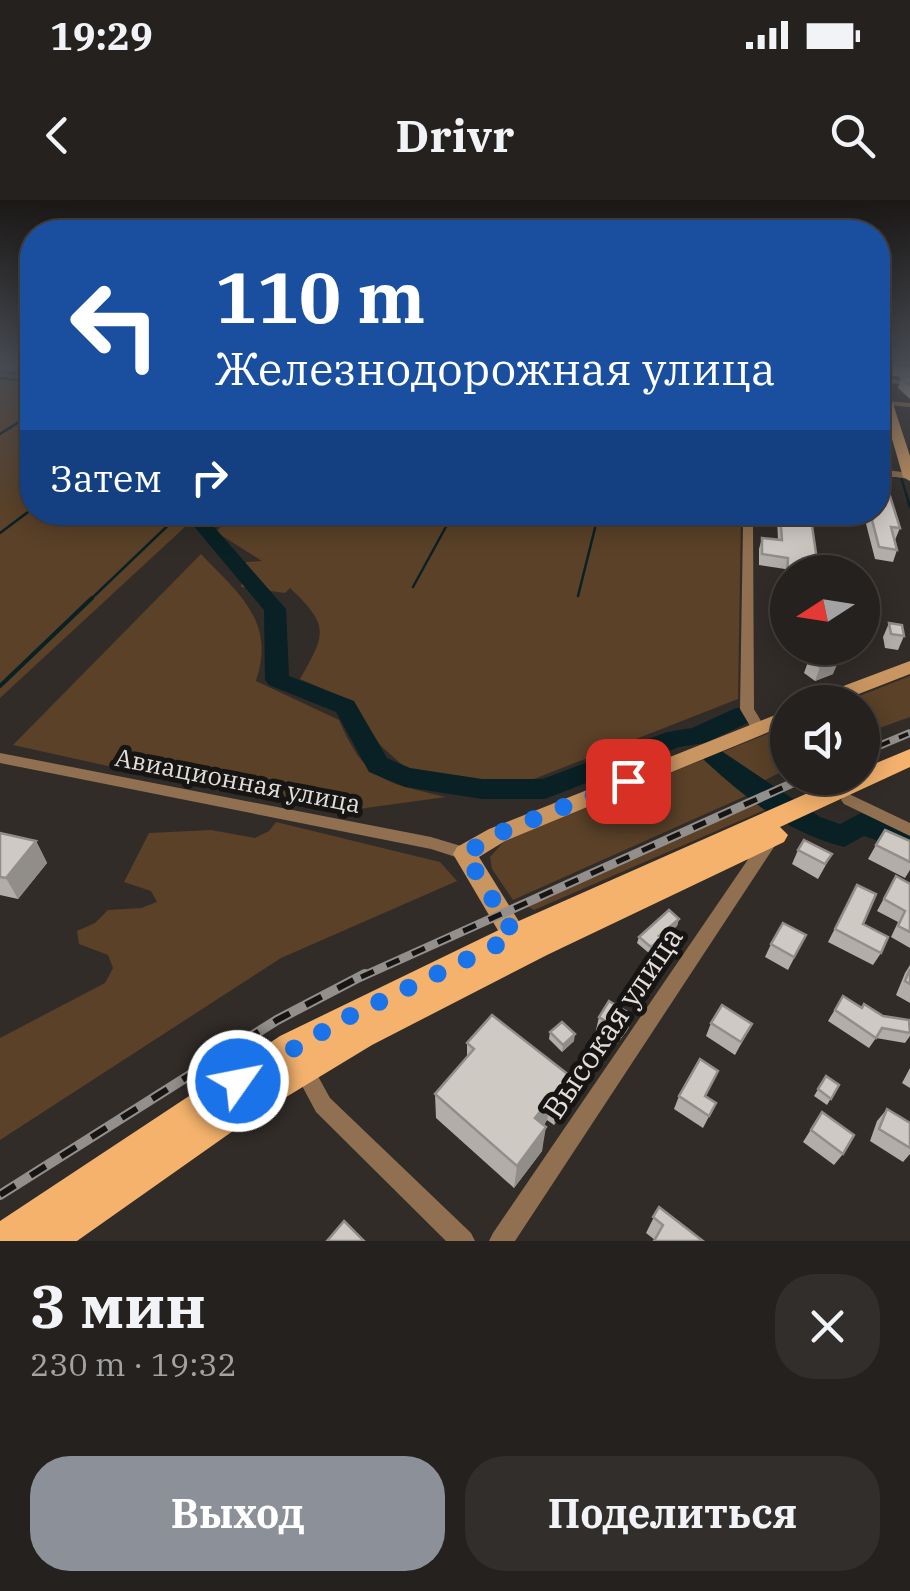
<!DOCTYPE html>
<html lang="ru">
<meta charset="utf-8">
<style>
body{margin:0;font-family:"IBM Plex Serif",serif;background:#312e2b;color:#f1f3f6;height:100vh;display:flex;flex-direction:column;font-size:38px;white-space:nowrap}
*{box-sizing:border-box;margin:0}
p{font-size:32px;color:#a3a3a4}
.icon{flex:none;width:55px;height:55px;fill:none;stroke:currentColor;stroke-width:2;stroke-linecap:round;stroke-linejoin:round}
.map{position:relative;height:1041px;overflow:hidden}
.side{display:flex;flex-direction:column;background:#25211e;flex:1}
.side>*{flex:none}
.banner{position:absolute;left:20px;top:20px;width:870px;height:305px;border-radius:40px;box-shadow:0 5px 25px #0003,0 0 0 2px #423e3c;background:#1a4fa0;color:#fff;overflow:hidden}
.needle{width:65px;rotate:258deg}
.fabs{position:absolute;left:770px;top:355px;display:grid;gap:20px}
.fabs a{display:grid;place-items:center;width:110px;height:110px;border-radius:50%;background:#25211e;box-shadow:0 5px 25px #0003,0 0 0 2px #423e3c;font-size:50px}
.pin{position:absolute;display:grid;place-items:center;width:85px;height:85px;color:#fff;margin:-42px;border-radius:20px;box-shadow:0 5px 15px #0006}
.me{position:absolute;width:110px;margin:-55px;rotate:57deg;stroke-linejoin:round;filter:drop-shadow(0 0 8px #0008)}
.turn{display:flex;align-items:center;gap:35px;height:210px;padding:0 30px;font-size:45px}
.turn .icon{width:130px;height:130px;stroke-width:2.5}
.turn b{display:block;font-size:70px;line-height:85px}
.then{display:flex;align-items:center;height:95px;padding:0 30px;background:#0003;gap:20px;font-size:38px}
.round{display:grid;place-items:center;flex:none;width:105px;height:105px;border-radius:40px;background:#312e2b}
.summary{display:flex;align-items:center;justify-content:space-between;height:170px;padding:0 30px}
h1{font-size:60px;font-weight:800;line-height:75px}
.cta{display:flex;gap:20px;margin-top:auto;padding:20px 30px}
.cta a{flex:1;height:115px;border-radius:40px;background:#8c9099;color:#fff;font-size:40px;font-weight:800;line-height:115px;text-align:center}
.cta a+a{background:#312e2b;color:#f1f3f6}
.status{display:flex;justify-content:space-between;align-items:center;height:70px;padding:0 50px;background:#25211e;direction:ltr}
.status svg{height:28px;fill:currentColor}
header{display:flex;justify-content:space-between;align-items:center;height:130px;padding:0 30px;background:#25211e;font-size:45px;font-weight:800}
.map>svg:first-child{display:block}
.green{fill:#5a4128}
.lines{fill:none;stroke-linecap:round;stroke-linejoin:round}
.stream-far1{stroke:#092124;stroke-width:2.5}
.stream{stroke:#092124;stroke-width:4}
.river{fill:#092124;fill-rule:evenodd}
.lane{stroke:#907050;stroke-width:4}
.street{fill:#907050;fill-rule:evenodd}
.secondary{fill:#c99661;fill-rule:evenodd}
.primary{fill:#f4b26d;fill-rule:evenodd}
.rail-far2-casing{stroke:#938f8c;stroke-width:8}
.rail-far1-casing{stroke:#938f8c;stroke-width:9}
.rail-casing{stroke:#938f8c;stroke-width:10}
.rail-far2{stroke:#171513;stroke-width:4;stroke-dasharray:10;stroke-linecap:butt}
.rail-far1{stroke:#171513;stroke-width:5;stroke-dasharray:14;stroke-linecap:butt}
.rail{stroke:#171513;stroke-width:6;stroke-dasharray:18;stroke-linecap:butt}
.wall{fill:#b2ada9}
.shaded-wall{fill:#918d89}
.building{fill:#cfc9c4;stroke:#918d89;stroke-width:2.5}
.route{stroke:#1a73e8;stroke-width:18;stroke-dasharray:0 32.4}
.labels{text-anchor:middle;dominant-baseline:central;stroke-width:10;stroke-linejoin:round;paint-order:stroke}
.street-label{font-size:25px;fill:#e1dedb;stroke:#171513}
.near-street-label{font-size:30px;fill:#e1dedb;stroke:#171513}
</style>
<div class="status"><b>19:29</b><svg viewBox="0 0 49 12"><path d="M0 12V9h3v3zM5 12V6h3v6zM10 12V3h3v9zM15 12V0h3v12zM26 1h20v11H26zM47 4h2v5h-2z"/></svg></div>
<header><svg class="icon" aria-label="back" viewBox="0 0 24 24"><path d="M15 5l-7 7 7 7"/></svg>Drivr<svg class="icon" aria-label="search" viewBox="0 0 24 24"><circle cx="10" cy="10" r="6"/><path d="M15 15l6 6"/></svg></header>
<div class="map">
<svg width="910" height="1041" viewBox="0 0 910 1041">
<rect width="100%" height="100%" fill="#312c28"/>
<g class="green">
<path d="M0,164H32V312L200,313L0,498Z"/>
<path d="M235,312L741,313L738,499L534,579L483,584L411,573L380,545L352,501L300,479C326,433 330,426 290,388L285,393L241,387L246,362L262,361L216,332Z"/>
<path d="M201,354C239,394 276,421 256,481L339,520C366,582 384,582 446,597L351,610L221,591L13,545Z"/>
<path d="M910,476V517L863,534L862,502H844Z"/>
<path d="M787,526V569L757,584L743,577L733,578L759,590L513,700L492,669L490,657L506,639Z"/>
<path d="M767,598L776,605L534,710L524,704Z"/>
<path d="M276,622L440,662L457,681L281,758L0,940V838L105,783L113,768L108,755L79,744L77,731L95,723L108,710L141,708L157,702L151,691L124,682L149,633L211,630L255,638L269,631Z"/>
</g>
<g class="lines">
<g class="stream-far1">
<path d="M0,166L4,164"/>
<path d="M0,172L32,175"/>
<path d="M0,178L32,182"/>
<path d="M0,234L32,214"/>
<path d="M896,277H901L910,307"/>
<path d="M0,333L32,309"/>
<path d="M413,387L454,312"/>
<path d="M578,396L599,312"/>
<path d="M89,401L182,312"/>
</g>
<path class="stream" d="M0,486L92,398"/>
<g class="river">
<path d="M182,312H201L286,409L289,476L354,501L387,558L410,568L482,579H543L667,532L692,528L736,508H754L757,514L754,520L705,543L679,547L545,599H482L405,587L369,572L336,512L269,485L265,480L264,410Z"/>
<path d="M714,546L820,617L840,624L861,613L910,630V652L864,636L844,647C788,633 747,599 705,561L701,555L705,549Z"/>
</g>
<g class="lane">
<path d="M878,167L910,170"/>
<path d="M887,203L910,205"/>
</g>
<g class="street">
<path d="M878,178L910,181V185L878,182Z"/>
<path d="M878,269L910,273V279L878,275Z"/>
<path d="M748,322L753,325L754,509L765,528L758,533L753,531L740,509L743,325Z"/>
<path d="M0,553L431,637L471,649L473,654L471,659L465,660L431,649L0,563Z"/>
<path d="M849,594L910,623V636L844,604L841,600L844,596Z"/>
<path d="M772,631L778,633L780,637L778,641L515,1041H489L493,1033L766,633Z"/>
<path d="M302,857L309,860L330,898L471,1033L475,1041H446L316,912L292,867L295,860Z"/>
</g>
<g class="secondary">
<path d="M878,170L883,173L910,256V281L903,277L878,190Z"/>
<path d="M910,461V474L838,502H811L814,497Z"/>
<path d="M788,510V524L505,641L479,657L528,736L524,744L515,747L506,744L453,654L457,647L489,629Z"/>
</g>
<path class="primary" d="M910,549V567L780,627L788,635L784,642L547,755L372,845L250,919L77,1041H0V1021L280,836L505,727L842,578H862V569Z"/>
<g class="rail-far2-casing">
<path id="rail-far2" d="M862,553L910,533"/>
</g>
<g class="rail-far1-casing">
<path id="rail-far1" d="M361,777L804,578"/>
</g>
<g class="rail-casing">
<path id="rail" d="M0,995L277,820L365,774"/>
</g>
<use href="#rail-far2" class="rail-far2"/>
<use href="#rail-far1" class="rail-far1"/>
<use href="#rail" class="rail"/>
</g>
<g class="wall">
<path d="M894,167H910V199L898,188L901,178L910,177L892,176Z"/>
<path d="M878,209L883,222L880,231H878Z"/>
<path d="M778,312H810L817,360L814,371L804,370L788,372V425L781,424L785,369L759,365V349L762,338L778,340L777,318Z"/>
<path d="M858,312H878L900,328L895,340L897,350L893,362L875,359L864,316L858,315Z"/>
<path d="M889,423L904,436L898,450L885,448L883,437Z"/>
<path d="M809,459L833,474L815,481L804,473Z"/>
<path d="M0,633L36,641L47,663L18,699L0,695Z"/>
<path d="M910,641V670L905,678L868,659L876,645Z"/>
<path d="M798,650L832,654L818,679L792,664Z"/>
<path d="M896,676L910,684V748L891,737L898,722L877,711Z"/>
<path d="M857,685L863,724L881,753L873,765L828,742Z"/>
<path d="M679,719L677,726L661,739L660,745L650,754L637,743L639,737Z"/>
<path d="M806,735L788,770L765,757L771,744Z"/>
<path d="M910,765V803L896,795L905,773Z"/>
<path d="M843,796L862,808L883,816L909,820L910,836L905,843L876,838L869,848L828,821Z"/>
<path d="M632,815L628,829L617,844L596,830L599,817Z"/>
<path d="M711,823L752,824L735,855L706,836Z"/>
<path d="M550,832L574,841L562,852L549,839Z"/>
<path d="M467,843L574,879L569,904L554,925L547,920L544,925L542,951L514,988L436,918L435,894L467,857Z"/>
<path d="M910,868V888L902,883Z"/>
<path d="M826,876L839,885L827,905L814,896Z"/>
<path d="M679,896H705L716,903L703,928L674,909Z"/>
<path d="M887,909L910,923V954L903,962L870,941L877,921Z"/>
<path d="M822,912L843,954L834,965L803,942Z"/>
<path d="M659,1007L703,1041L655,1040L646,1033Z"/>
</g>
<g class="shaded-wall">
<path d="M839,460L833,474L815,481L820,467Z"/>
<path d="M36,641L47,663L18,699L6,678Z"/>
<path d="M679,719L677,726L661,739L660,745L650,754L651,747L659,736Z"/>
<path d="M632,815L628,829L617,844L621,831Z"/>
<path d="M575,834L574,841L562,852L563,845Z"/>
<path d="M574,879L569,904L554,925L558,901Z"/>
<path d="M552,896L547,920L531,942L535,918Z"/>
<path d="M546,927L542,951L514,988L517,966Z"/>
</g>
<g class="building">
<path d="M910,177V185L901,178Z"/>
<path d="M878,209H880L883,222L878,221Z"/>
<path d="M878,258L900,328L891,327L897,350L879,347L870,312H878Z"/>
<path d="M780,312H810L817,360L807,359L803,372H788V413H785L788,358L762,354V338L782,340Z"/>
<path d="M889,423L902,425L904,436L891,434Z"/>
<path d="M828,453L839,460L820,467L809,459Z"/>
<path d="M885,630L910,641V662L876,645Z"/>
<path d="M0,633L36,641L6,678L0,677Z"/>
<path d="M804,640L832,654L825,664L798,650Z"/>
<path d="M896,676L910,684V732L898,726L905,711L884,699Z"/>
<path d="M857,685L876,694L863,724L888,737L881,753L835,729Z"/>
<path d="M669,710L679,719L659,736L662,738L651,747L639,737Z"/>
<path d="M783,723L806,735L794,757L771,744Z"/>
<path d="M910,769V784L905,781Z"/>
<path d="M843,796L862,808L864,804L883,816L909,820L910,833L882,828L876,838L835,810Z"/>
<path d="M609,801L632,815L621,831L599,817Z"/>
<path d="M722,805L752,824L741,842L711,823Z"/>
<path d="M492,815L574,879L558,901L552,896L535,918L546,927L517,966L435,894L474,849L467,843Z"/>
<path d="M562,822L575,834L563,845L550,832Z"/>
<path d="M700,859L718,871L705,896L716,903L709,916L679,896Z"/>
<path d="M826,876L839,885L831,899L818,889Z"/>
<path d="M887,909L910,923V948L879,929Z"/>
<path d="M822,912L854,935L843,954L811,930Z"/>
<path d="M659,1007L703,1041H654L663,1025L653,1017Z"/>
<path d="M344,1021L364,1041H327Z"/>
</g>
<linearGradient id="sky" x2="0" y2="1"><stop stop-color="#1b1816"/><stop offset="0.53" stop-color="#484b53"/><stop offset="1" stop-color="#484b53" stop-opacity="0"/></linearGradient>
<rect width="910" height="310" fill="url(#sky)"/>
<g class="lines">
<path class="route" d="M238,881L348,817L515,736L465,654L497,634L628,581"/>
</g>
<g class="labels">
<g class="street-label">
<text transform="translate(238 580) rotate(11)">Авиационная улица</text>
</g>
<g class="near-street-label">
<text transform="translate(612 822) rotate(-56)">Высокая улица</text>
</g>
</g>
</svg>
<div class="fabs">
<a><svg class="needle" viewBox="-14 -14 28 28"><path d="M0-13l5 13h-10z" fill="#e53935"/><path d="M0 13l5-13h-10z" fill="#a3a3a4"/></svg></a>
<a><svg class="icon" aria-label="sound" viewBox="0 0 24 24"><path d="M4 9h4l5-4v14l-5-4H4zM17 9q2 3 0 6"/></svg></a>
</div>
<div class="pin" style="left:628px;top:581px;background:#d93025"><svg class="icon" aria-label="arrive" viewBox="0 0 24 24"><path d="M6 21V4h12l-3 4 3 4H6"/></svg></div>
<svg class="me" style="left:238px;top:881px" viewBox="-20 -20 40 40"><circle r="17" fill="#1a73e8" stroke="#fff" stroke-width="3"/><path d="M0-11L8 9 0 5-8 9z" fill="#fff"/></svg>
<div class="banner">
<div class="turn"><svg class="icon" aria-label="left" viewBox="0 0 24 24"><path d="M17 20v-9H6M10 6l-5 5 5 5"/></svg><div><b>110 m</b>Железнодорожная улица</div></div>
<div class="then">Затем<svg class="icon" aria-label="right" viewBox="0 0 24 24"><path d="M7 20v-9h11M14 6l5 5-5 5"/></svg></div>
</div>
</div>
<section class="side">
<div class="summary"><div><h1>3 мин</h1><p>230 m · 19:32</p></div><a class="round"><svg class="icon" aria-label="close" viewBox="0 0 24 24"><path d="M6 6l12 12M18 6L6 18"/></svg></a></div>
<div class="cta"><a>Выход</a><a>Поделиться</a></div>
</section>
